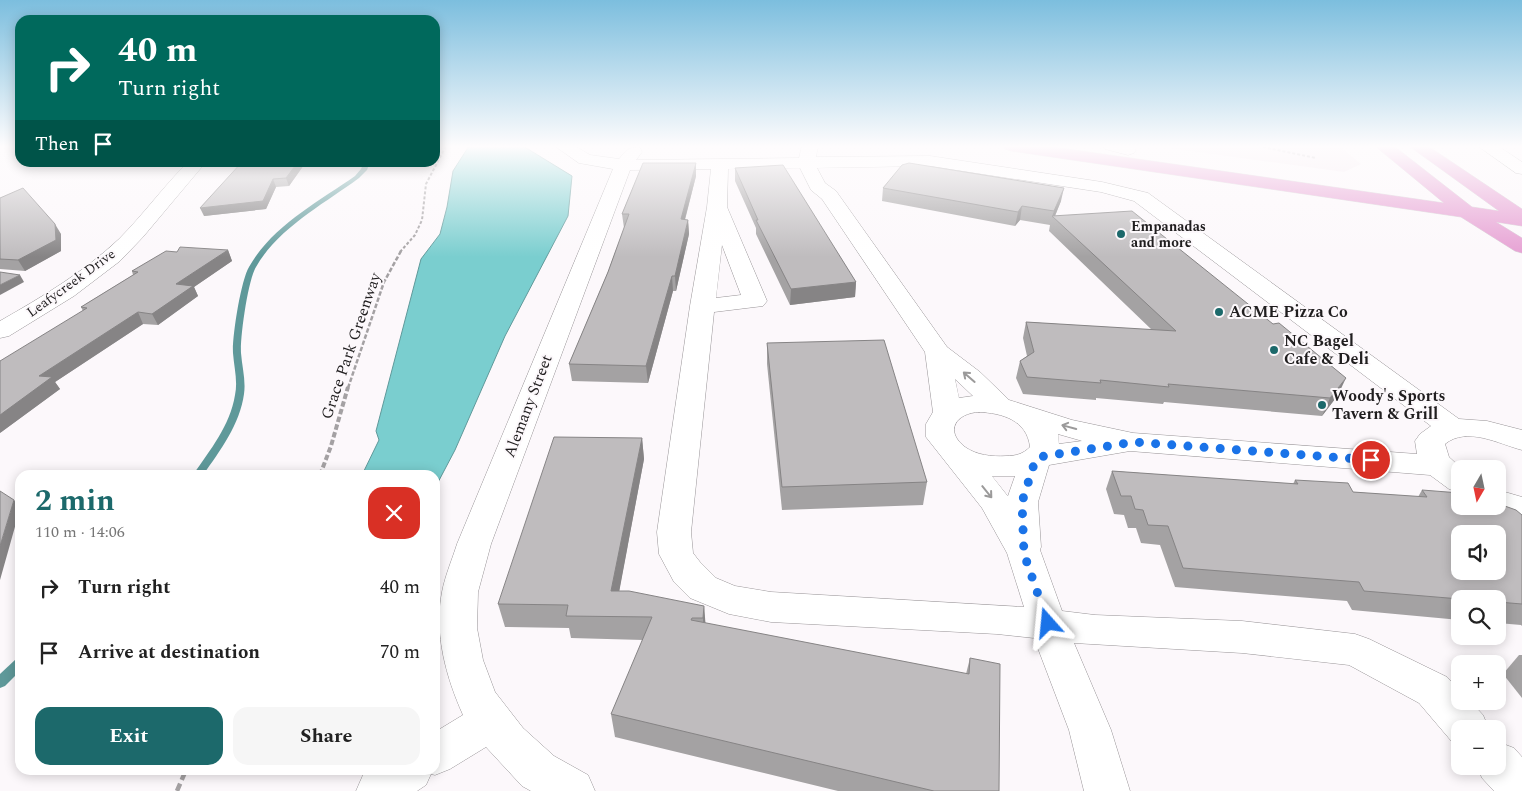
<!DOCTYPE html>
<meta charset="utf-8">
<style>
body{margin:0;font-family:Spectral,serif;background:#f6f6f6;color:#222;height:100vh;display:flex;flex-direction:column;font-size:19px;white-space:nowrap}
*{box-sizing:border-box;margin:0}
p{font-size:16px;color:#767676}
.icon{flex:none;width:28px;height:28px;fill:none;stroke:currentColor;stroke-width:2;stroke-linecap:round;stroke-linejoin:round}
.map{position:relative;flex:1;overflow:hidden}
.side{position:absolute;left:15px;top:470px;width:425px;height:305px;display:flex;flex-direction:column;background:#fff;border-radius:15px;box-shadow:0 2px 12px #0003}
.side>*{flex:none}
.hud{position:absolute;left:15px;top:15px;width:425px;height:152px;border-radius:15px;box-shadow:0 2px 12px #0003;background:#00695c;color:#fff;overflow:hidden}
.needle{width:32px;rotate:189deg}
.tools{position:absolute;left:1451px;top:460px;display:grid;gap:10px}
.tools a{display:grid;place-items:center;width:55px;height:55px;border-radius:10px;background:#fff;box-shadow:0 2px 12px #0003;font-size:25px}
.pin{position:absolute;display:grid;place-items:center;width:42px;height:42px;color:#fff;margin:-21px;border:2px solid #fff;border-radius:50%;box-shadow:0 1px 5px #0007}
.me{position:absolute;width:55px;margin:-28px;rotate:342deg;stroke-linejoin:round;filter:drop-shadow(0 0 4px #0008)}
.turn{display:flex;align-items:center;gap:18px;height:105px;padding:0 20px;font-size:22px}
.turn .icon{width:65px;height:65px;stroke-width:2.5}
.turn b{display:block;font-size:35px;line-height:42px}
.then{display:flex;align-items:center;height:48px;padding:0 20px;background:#0003;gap:10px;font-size:19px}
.round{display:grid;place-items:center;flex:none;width:52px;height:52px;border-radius:15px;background:#f6f6f6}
.head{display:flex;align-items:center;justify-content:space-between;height:85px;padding:0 20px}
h1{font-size:30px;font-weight:700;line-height:38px;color:#1c696b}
.cta{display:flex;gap:10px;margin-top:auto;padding:10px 20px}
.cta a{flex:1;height:58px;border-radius:15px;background:#1c696b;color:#fff;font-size:20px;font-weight:700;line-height:58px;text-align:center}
.cta a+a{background:#f6f6f6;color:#222}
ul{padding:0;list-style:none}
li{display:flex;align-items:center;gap:15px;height:65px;padding:0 20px}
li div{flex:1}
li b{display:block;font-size:19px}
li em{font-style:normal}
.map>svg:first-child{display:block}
.built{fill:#f4e9f0}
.water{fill:#7acecf;stroke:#5f999a}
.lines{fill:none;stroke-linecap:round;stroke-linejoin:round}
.stream{fill:#5f999a;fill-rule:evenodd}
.minor-casing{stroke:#989497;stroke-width:1}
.major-casing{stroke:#d7d6d7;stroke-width:1}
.path-far3{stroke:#a4a1a3;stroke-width:2;stroke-dasharray:3 2;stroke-linecap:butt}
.path-far2{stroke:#a4a1a3;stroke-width:2.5;stroke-dasharray:4.5 2;stroke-linecap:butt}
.path-far1{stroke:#a4a1a3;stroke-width:4;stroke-dasharray:5.5 2.5;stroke-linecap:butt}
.path{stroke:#a4a1a3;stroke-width:4.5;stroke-dasharray:8 4;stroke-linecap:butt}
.minor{fill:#fff;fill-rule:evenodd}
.major{fill:#e6a0d3;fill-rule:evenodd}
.wall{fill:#a4a2a3}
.shaded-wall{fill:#868485}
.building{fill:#bfbcbe;stroke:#868485;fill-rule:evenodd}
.oneway{stroke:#9b9a9a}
.route{stroke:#1a73e8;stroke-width:9;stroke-dasharray:0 16.2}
.poi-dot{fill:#1c696b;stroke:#fcf8fb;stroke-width:2}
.labels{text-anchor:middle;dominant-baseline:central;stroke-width:4;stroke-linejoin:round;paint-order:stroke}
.far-poi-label{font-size:14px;font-weight:bold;fill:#201e1f;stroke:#fcf8fb;text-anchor:start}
.far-street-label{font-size:14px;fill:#201e1f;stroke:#fcf8fb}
.poi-label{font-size:16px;font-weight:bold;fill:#201e1f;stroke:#fcf8fb;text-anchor:start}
.street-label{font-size:16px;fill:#201e1f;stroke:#fcf8fb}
</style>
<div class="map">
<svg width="1522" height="791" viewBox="0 0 1522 791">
<rect width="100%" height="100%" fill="#fcf8fb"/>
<path class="built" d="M1154,146H1339L1361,164L1344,172Z"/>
<path class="water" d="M469,146H523L572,176L568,216L505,336L455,450L435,488V475H362L379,440L376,431L421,259L440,234L447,207L453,171Z"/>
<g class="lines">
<g class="stream">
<path d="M364,162H370L367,170L359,178C324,204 278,228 256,267C248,280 240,337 241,353C242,367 246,380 244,394C240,424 220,451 203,475H193C210,450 230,426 235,395C238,381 234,367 233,353C232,337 241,280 249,267C272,226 318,202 355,176L361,169Z"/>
<path d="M20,658V671L5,686L0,688V674L16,659Z"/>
</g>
<g class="minor-casing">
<g id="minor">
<path d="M555,146H575L590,155L619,159C626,151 629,146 640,148L642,152L636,160L799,158L802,146H818L816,157L930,156L1102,182L1148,193L1459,419L1487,421L1522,430V450C1499,444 1467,426 1445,444L1449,457L1462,469H1460V493L1449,489L1430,475L1130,451L1049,465L1038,502L1041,547L1040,550L1062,611L1095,615L1242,621L1355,634L1369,639L1447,677L1460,691V701H1470L1483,715L1489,729H1460V745L1453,743L1419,703L1349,665L1242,653L1074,643L1111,730L1130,791H1084L1069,730L1034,638L997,634L771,622L729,614L690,598L674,582L659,554L657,532L690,306L707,207L711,169L630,170L491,544L478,592L477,628L483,660L495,692L523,728L554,756L588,775L595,791H531L522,786L486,747L450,769L435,775L431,774L426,785L417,791H356L363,775L371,770H435V732L463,715C446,677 434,634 442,592C445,576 452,560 457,544L613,169L579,163ZM930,166L1101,192L1134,201L1431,426L1420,434L1415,441L1417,454L1133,433L1072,420L1009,400L980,372L947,347L836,191L825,183L817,168ZM800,168L811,190L822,199L925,352L933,412L926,424V437L982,508L1007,553L1024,607L771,592L735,586L716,578L700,562L693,553L691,532L714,312L763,306L767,301L727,207L728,169ZM722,245L741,295L716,298ZM955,379L973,396L959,398ZM979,412C1002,413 1027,420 1030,447C1023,454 1016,456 1006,456C992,457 976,455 965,447C944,431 956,413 979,412ZM1058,434L1079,440L1082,441L1059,444ZM992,476H1015L1008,496L1006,494Z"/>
<path d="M1103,146H1133L1136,150L1134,153L1128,155L1105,149Z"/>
<path d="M1478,146H1498L1522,162V174L1516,173Z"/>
<path d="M188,162H206L143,237L120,261L74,296L9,336L0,338V321C42,297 84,272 119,239C143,215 163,187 188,162Z"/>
<path d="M1498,490L1522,497V519L1487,509L1485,506H1498Z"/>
<path d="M1498,742L1514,748L1522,757V791H1494L1482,778L1477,766H1498Z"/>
</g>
</g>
<g class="major-casing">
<path id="major" d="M1003,146H1047L1444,203L1375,146H1394L1472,207L1499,211L1409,146H1428L1522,209V226L1496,222L1522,238V253L1515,251L1461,217L1011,151L1005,149Z"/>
</g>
<g class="path-far3">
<path d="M1258,146L1316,158"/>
<path d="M400,252L415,235L422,220L426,184L446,146"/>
</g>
<path class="path-far2" d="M348,388L384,282L401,251"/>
<path class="path-far1" d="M320,475L331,446L348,387"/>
<path class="path" d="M177,791L186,770"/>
<use href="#minor" class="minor"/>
<use href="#major" class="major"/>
</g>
<g class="wall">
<path d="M242,162H306L289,186L276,187L266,209L204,216Z"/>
<path d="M696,163V176L685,220H688L689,234L676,291H673L648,383L572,381L569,364L608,272L624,228L622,214Z"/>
<path d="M735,168L856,282L855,297L790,305L756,234V228L735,181Z"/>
<path d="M883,188L1061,201L1055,216L1338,395L1322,416L1164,402L1163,404L1096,398V400L1023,394L1016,378L1020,361L1027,356L1023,338L1026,322L1152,330L1049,231L1050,225L1020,220L1015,226L882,201Z"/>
<path d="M0,198L61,234V251L25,271L0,269Z"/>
<path d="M228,250L232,261L194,287L198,296L158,325L143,324L55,382L60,389L0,433L83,311L81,307L133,275L132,271L177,252Z"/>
<path d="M767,343L927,482L923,505L782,510L767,364Z"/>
<path d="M642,438L644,459L619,591L704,606L705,623L966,674L970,658L999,791H838L615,737L611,714L643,640L571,638L569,628L505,627L498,604Z"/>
<path d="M1112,471L1293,484L1295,480L1353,492L1418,497L1422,490L1460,506L1522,515V626L1521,625L1498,623V599H1460V620L1352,610L1347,601L1175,587L1160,545L1141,543L1136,528H1128L1124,515L1114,514L1106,489Z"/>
<path d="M1519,655H1522V698L1503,674Z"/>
</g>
<g class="shaded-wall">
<path d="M298,162H306L289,186L286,178Z"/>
<path d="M696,163V176L681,234V219Z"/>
<path d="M273,179L276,187L266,209L204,216L200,208Z"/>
<path d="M1064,188L1061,201L1054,218L1052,217L1054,211Z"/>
<path d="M1022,206L1020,220L1015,226L1018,212Z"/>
<path d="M688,220L689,234L676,291L675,276Z"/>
<path d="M55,224L61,234V251L25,271L18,260Z"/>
<path d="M228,250L232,261L194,287L198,296L158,325L152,314L176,284Z"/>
<path d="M20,275L24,282L0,295V285Z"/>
<path d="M672,276L673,291L648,383L646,366Z"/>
<path d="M856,282L855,297L790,305L791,289Z"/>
<path d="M138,312L143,324L55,382L60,389L0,433V415L39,376Z"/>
<path d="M1346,378L1338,395L1322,416L1330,398Z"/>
<path d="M642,438L644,459L615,614L611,591Z"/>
<path d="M14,500L20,509L0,580V546Z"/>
<path d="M704,606L706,629L704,641L703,618Z"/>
</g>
<g class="building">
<path d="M242,162H298L286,178L273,179L263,201L200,208Z"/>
<path d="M643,163H696L681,219L688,220L675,276H672L646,366L569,364L608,272L629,214H622Z"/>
<path d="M909,163L1064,188L1054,211L1022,206L1018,212L883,188L902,165Z"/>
<path d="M783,165L856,282L791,289L756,220H758L735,168Z"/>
<path d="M23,188L55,224L56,240L18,260L0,259V198Z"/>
<path d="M1132,211L1273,324L1279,323L1346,378L1330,398L1168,384L1169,387L1100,380L1101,383L1027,377L1020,361L1034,352L1026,322L1176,331L1052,216Z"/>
<path d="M180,247L228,250L176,284L193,286L152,314L138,312L39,376L52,377L0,415V361L87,308L81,307L138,272L132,271L166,251L177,252Z"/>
<path d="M0,272L20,275L0,285Z"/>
<path d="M884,340L927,482L782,487L767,343Z"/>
<path d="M554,437L642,438L611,591H629L704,606L703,618H692L691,620L969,674L970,658L1000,664L999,791H934L611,714L652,617L566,616L568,605L498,604Z"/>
<path d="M1112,471L1298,484L1295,480L1348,483L1353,492L1427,497L1422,490L1460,493V506H1498V504L1502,505L1516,510L1522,515V604L1498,602V599H1460L1364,591L1359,582L1183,568L1168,526L1148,525L1143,510L1135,509L1131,496H1121ZM1460,534H1498V571H1460Z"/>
<path d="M0,491L14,500L0,546Z"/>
</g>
<defs><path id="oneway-shaft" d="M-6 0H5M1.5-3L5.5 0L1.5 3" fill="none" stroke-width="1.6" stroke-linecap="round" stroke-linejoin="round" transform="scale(1.25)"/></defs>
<g class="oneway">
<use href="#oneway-shaft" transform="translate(969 377) rotate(-139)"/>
<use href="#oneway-shaft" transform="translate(1069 427) rotate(-165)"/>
<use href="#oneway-shaft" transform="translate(987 492) rotate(51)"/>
</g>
<linearGradient id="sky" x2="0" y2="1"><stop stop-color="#7cbede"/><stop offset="0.57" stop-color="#fefcfd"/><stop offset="1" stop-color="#fefcfd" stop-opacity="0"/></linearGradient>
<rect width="1522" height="257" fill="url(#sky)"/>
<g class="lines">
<path class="route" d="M1048,623L1024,554L1022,502L1035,461L1039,457L1134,442L1371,460"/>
</g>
<g class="poi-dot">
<circle cx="1121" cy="234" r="5"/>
<circle cx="1219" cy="312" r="5"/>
<circle cx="1274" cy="350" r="5"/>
<circle cx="1322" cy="405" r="5"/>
</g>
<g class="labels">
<g class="far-poi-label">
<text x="1131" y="226">Empanadas<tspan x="1131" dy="16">and more</tspan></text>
</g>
<g class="far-street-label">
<text transform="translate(71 283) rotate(-36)">Leafycreek Drive</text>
</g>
<g class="poi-label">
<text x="1229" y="312">ACME Pizza Co</text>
<text x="1284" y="341">NC Bagel<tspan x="1284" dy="18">Cafe &amp; Deli</tspan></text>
<text x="1332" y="396">Woody's Sports<tspan x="1332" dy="18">Tavern &amp; Grill</tspan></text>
</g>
<g class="street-label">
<text transform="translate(351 346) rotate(-71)">Grace Park Greenway</text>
<text transform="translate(528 406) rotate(-69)">Alemany Street</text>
</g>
</g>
</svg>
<div class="tools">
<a><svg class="needle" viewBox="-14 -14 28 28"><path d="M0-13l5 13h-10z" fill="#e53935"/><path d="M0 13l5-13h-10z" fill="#767676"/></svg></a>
<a><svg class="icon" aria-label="sound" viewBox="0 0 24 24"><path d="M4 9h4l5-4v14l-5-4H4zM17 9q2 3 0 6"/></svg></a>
<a><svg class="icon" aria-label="search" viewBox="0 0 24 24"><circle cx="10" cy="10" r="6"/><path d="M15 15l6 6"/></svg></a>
<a>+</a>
<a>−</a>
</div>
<div class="pin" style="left:1371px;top:460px;background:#d93025"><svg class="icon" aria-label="arrive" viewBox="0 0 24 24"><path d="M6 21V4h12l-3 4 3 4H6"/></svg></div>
<svg class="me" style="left:1048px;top:623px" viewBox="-20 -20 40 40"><path d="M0-17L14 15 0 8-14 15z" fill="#1a73e8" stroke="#fff" stroke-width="4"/></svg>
<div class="hud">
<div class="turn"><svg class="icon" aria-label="right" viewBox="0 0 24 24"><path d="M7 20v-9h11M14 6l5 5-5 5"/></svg><div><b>40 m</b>Turn right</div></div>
<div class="then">Then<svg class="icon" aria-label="arrive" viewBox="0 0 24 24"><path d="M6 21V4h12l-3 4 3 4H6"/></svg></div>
</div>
<section class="side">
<div class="head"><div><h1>2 min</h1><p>110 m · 14:06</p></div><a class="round" style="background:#d93025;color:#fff"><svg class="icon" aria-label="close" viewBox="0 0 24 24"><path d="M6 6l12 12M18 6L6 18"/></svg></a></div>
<ul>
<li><svg class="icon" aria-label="right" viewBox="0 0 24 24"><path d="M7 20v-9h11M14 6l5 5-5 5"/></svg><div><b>Turn right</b></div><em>40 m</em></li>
<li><svg class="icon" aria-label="arrive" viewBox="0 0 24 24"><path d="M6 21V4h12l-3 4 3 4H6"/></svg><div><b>Arrive at destination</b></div><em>70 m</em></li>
</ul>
<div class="cta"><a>Exit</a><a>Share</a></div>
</section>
</div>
